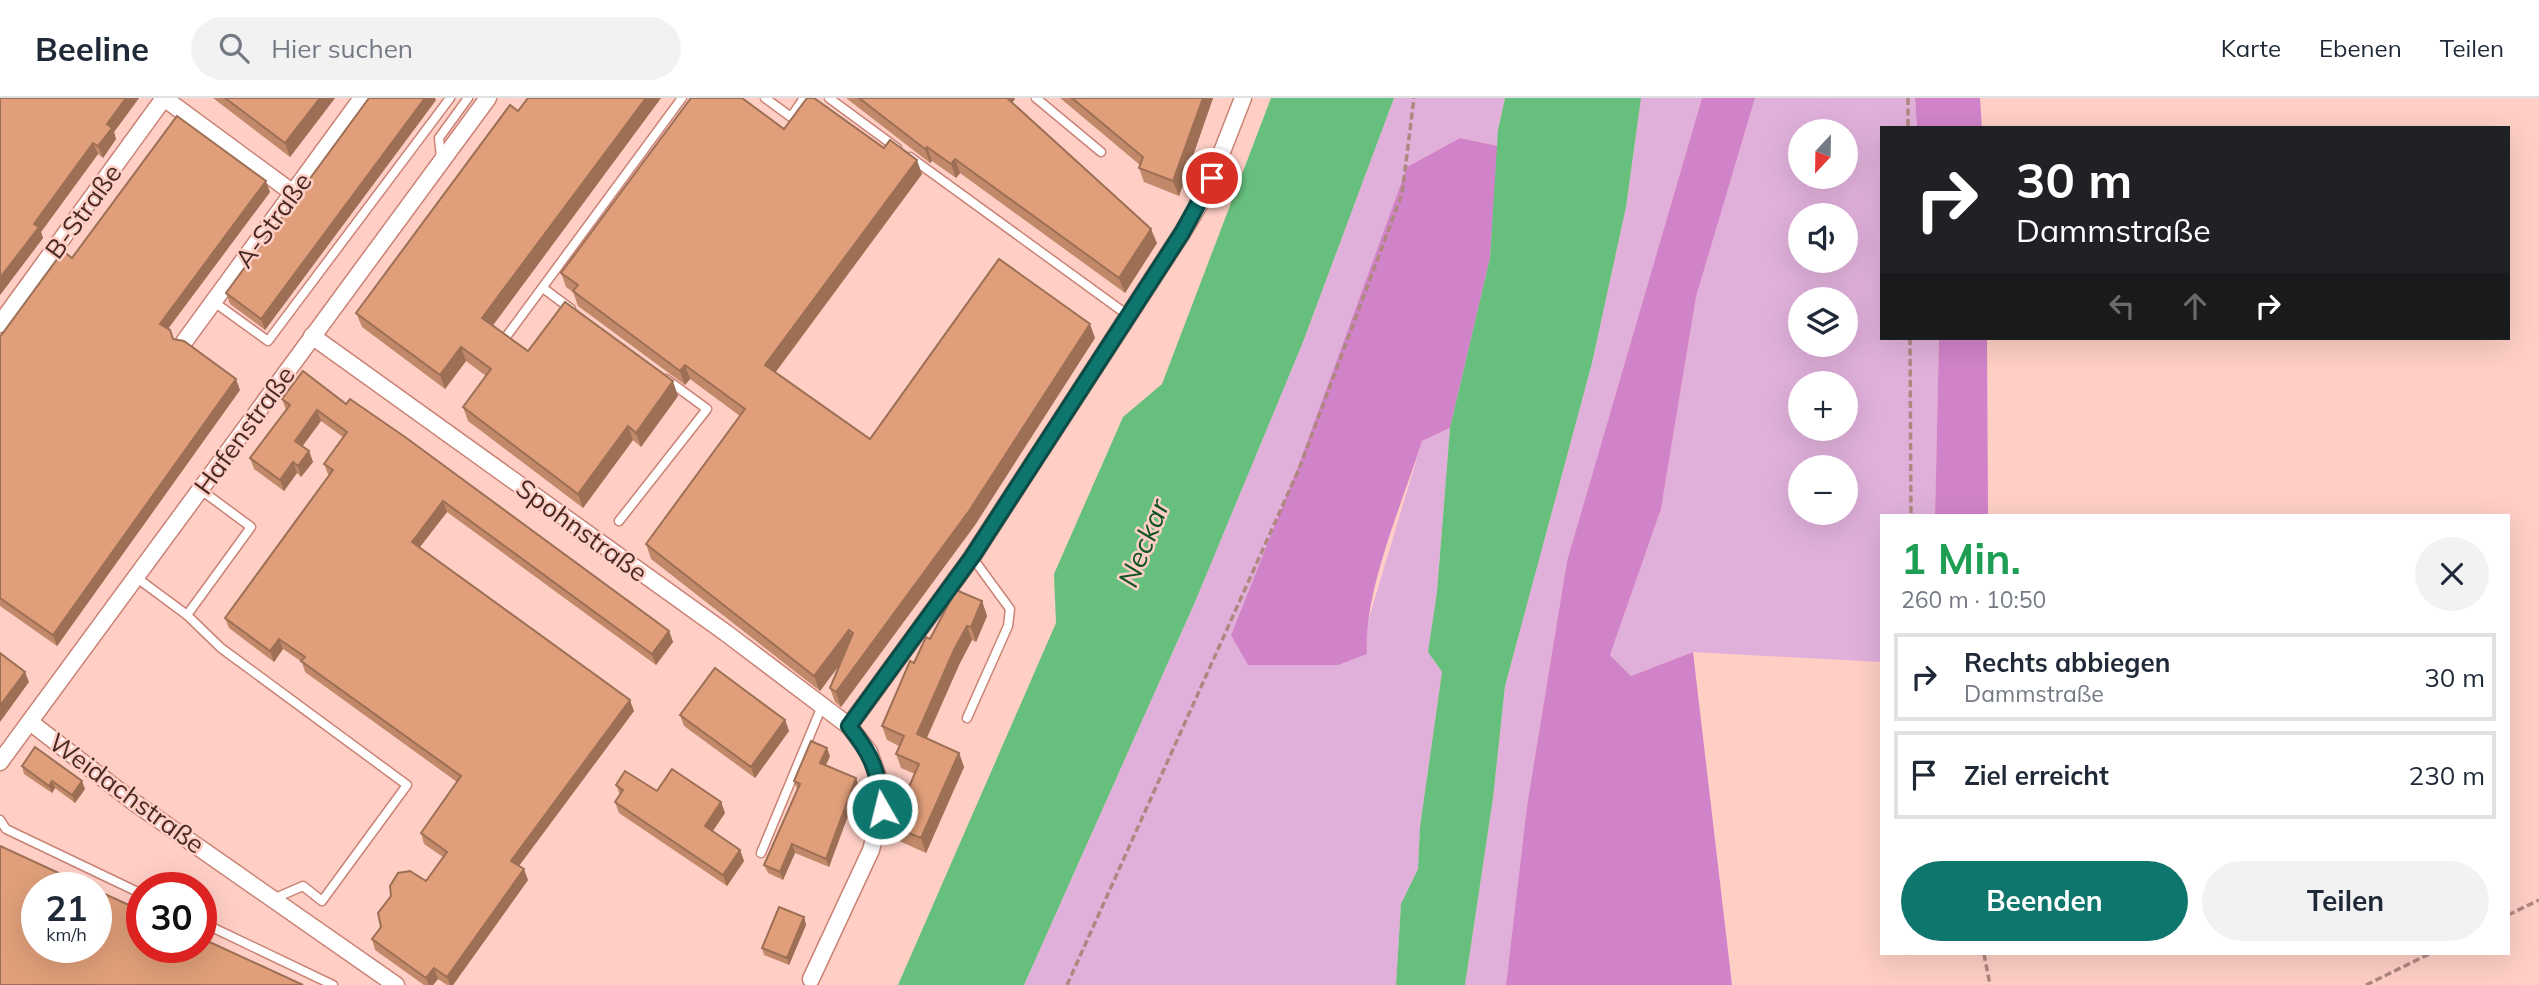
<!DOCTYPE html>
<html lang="de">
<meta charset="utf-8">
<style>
body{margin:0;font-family:Mulish,sans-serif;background:#f2f2f3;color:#1f2937;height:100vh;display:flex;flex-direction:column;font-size:26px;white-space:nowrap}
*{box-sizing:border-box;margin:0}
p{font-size:23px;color:#747a83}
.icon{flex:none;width:38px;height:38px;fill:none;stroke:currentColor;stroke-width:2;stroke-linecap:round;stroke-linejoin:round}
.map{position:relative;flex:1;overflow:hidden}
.drawer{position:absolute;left:1880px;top:416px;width:630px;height:441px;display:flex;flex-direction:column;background:#fff;border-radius:0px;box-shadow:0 7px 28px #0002}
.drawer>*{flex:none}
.hud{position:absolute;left:1880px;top:28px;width:630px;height:214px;border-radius:0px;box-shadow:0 7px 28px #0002;background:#202124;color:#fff;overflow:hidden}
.needle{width:46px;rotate:202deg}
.tools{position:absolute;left:1788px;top:21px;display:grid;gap:14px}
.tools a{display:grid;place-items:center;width:70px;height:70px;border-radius:50%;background:#fff;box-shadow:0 7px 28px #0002;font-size:35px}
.speed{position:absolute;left:21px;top:774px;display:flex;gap:14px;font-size:35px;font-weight:700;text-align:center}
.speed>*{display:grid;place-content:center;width:91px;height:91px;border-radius:50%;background:#fff;box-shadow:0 7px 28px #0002;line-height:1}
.speed small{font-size:18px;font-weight:400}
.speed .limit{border:10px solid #d22;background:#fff;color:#111}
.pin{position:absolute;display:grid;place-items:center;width:60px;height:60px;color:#fff;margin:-30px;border:4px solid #fff;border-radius:50%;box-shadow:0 2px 7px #0007}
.me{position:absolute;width:77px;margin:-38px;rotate:352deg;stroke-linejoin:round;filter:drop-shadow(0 0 5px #0008)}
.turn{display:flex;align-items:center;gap:24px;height:147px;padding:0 21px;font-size:32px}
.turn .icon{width:91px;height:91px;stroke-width:2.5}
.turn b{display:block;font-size:49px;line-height:60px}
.lanes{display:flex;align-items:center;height:66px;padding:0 21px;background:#0003;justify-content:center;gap:35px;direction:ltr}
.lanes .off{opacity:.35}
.round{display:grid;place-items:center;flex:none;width:74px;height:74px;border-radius:37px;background:#f2f2f3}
.summary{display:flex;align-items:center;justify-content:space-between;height:119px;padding:0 21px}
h1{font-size:42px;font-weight:700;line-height:52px;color:#1e9e55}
.action{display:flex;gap:14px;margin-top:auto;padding:14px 21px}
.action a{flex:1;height:80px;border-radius:42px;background:#0f766e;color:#fff;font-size:28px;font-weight:700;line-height:80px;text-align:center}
.action a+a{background:#f2f2f3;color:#1f2937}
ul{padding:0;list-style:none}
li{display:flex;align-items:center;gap:21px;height:88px;margin:0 14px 10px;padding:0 7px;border:4px solid #e0e1e3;border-radius:0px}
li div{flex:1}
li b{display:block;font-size:26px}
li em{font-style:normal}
header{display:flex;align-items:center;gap:42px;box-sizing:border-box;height:98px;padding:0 35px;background:#fff;border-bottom:2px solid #e0e1e3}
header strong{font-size:33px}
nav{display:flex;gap:38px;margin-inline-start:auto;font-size:24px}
.search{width:490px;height:63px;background:#f2f2f3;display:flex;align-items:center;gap:18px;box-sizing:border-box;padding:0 24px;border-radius:38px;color:#747a83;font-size:26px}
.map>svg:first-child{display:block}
.green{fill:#e0b0db;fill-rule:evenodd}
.forest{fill:#d083c9}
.water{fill:#66bf7c}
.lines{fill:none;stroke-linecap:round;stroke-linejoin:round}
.service-casing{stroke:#cb8275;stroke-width:11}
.minor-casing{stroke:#cb8275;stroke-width:19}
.path{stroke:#b08780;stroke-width:3.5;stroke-dasharray:7 3.5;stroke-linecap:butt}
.service{stroke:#fff;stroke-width:8}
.minor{stroke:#fff;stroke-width:16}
.wall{fill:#c18969}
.shaded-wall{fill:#9d6f55}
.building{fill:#e09f7a;stroke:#9d6f55;stroke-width:2}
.route-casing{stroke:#0a4d48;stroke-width:18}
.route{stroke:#0f766e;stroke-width:12}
.labels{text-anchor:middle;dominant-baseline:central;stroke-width:5;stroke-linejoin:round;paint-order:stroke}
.street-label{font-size:26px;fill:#492a25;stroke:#ffcfc6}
.water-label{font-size:28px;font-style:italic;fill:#105227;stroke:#ffcfc6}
</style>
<header>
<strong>Beeline</strong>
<div class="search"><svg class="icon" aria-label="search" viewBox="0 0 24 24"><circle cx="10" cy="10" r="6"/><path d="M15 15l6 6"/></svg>Hier suchen</div>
<nav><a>Karte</a><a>Ebenen</a><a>Teilen</a></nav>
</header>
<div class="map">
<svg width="2539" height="887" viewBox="0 0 2539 887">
<rect width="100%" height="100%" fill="#ffcfc6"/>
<g class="green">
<path d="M1394,0H1505L1498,32V48L1460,40L1407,69L1298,369L1231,537L1367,556L1366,530L1422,343L1450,330L1437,494L1428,554L1442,574L1420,729L1418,771L1401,806L1396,887H1024L1195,504L1303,244Z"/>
<path d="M1641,0H1702L1567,463L1527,708L1506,887H1465L1493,700L1505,588L1592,265L1626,109Z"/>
<path d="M1755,0H1915L1917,30H1881V240H1939L1935,418H1881V564L1693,554L1631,578L1610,557L1661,411L1696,199ZM1801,33H1846V79H1801ZM1801,117H1846V163H1801ZM1801,201H1846V247H1801ZM1801,285H1846V331H1801ZM1801,369H1846V415H1801Z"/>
</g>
<g class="forest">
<path d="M1702,0H1755L1696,199L1661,411L1610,557L1631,578L1693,554L1732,887H1506L1527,708L1567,463Z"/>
<path d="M1915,0H1980L1982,30H1917Z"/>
<path d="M1460,40L1498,48L1490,160L1450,330L1422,343C1403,404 1363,494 1367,556L1338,567H1248L1231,537L1298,369L1407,69Z"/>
<path d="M1939,240H1987L1988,418H1935Z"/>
</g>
<g class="water">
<path d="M1271,0H1394L1303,244L1195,504L1024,887H898L1056,525L1054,476L1123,319L1162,286Z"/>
<path d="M1505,0H1641L1626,109L1592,265L1505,588L1493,700L1465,887H1396L1401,806L1418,771L1420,729L1442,574L1428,554L1437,494L1450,330L1490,160L1498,32Z"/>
</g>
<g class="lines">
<g class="service-casing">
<g id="service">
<path d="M765,0L791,19L804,0"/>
<path d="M829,0L897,50"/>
<path d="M1036,0L1101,54"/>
<path d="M910,59L1129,218"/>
<path d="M441,60L439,40L468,0"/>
<path d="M543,190L571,211"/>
<path d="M214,204L268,243L450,0"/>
<path d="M506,239L682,0"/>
<path d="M619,423L707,311L666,281"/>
<path d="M137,480L187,517L251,429L201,392"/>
<path d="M187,517L221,550L407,687L322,803L303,788L273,801"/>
<path d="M967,620L1008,528L1010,511L972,459"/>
<path d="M0,722L6,731L142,796"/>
<path d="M761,755L822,608"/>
<path d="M201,824L333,887"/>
</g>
</g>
<g class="minor-casing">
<g id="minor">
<path d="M164,0L293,95"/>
<path d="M0,226L164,0"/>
<path d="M312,238L726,535L849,628L869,654L880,685L882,711L871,752L811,881"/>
<path d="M184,244L362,0"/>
<path d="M30,624L135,705L396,887"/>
<path d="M849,628L972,459L1182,135L1205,97L1243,0"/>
<path d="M0,664L488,0"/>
</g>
</g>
<g class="path">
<path d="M1908,0V30"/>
<path d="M1910,240L1911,418"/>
<path d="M2508,817L2539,802"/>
<path d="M1984,856L1990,887"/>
<path d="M1067,887L1299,371L1402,96L1414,0"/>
<path d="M2366,887L2429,856"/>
</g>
<use href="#service" class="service"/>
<use href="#minor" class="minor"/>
</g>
<g class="wall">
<path d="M0,0H139L114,34L116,41L103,60L98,56L41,134L43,140L0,197Z"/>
<path d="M213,0H335L290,59Z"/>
<path d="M528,0H661L493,227L528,253L678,298L641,349L633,342L583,410L468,323L463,309L486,278L466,263L445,291L362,229L356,215Z"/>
<path d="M846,0H1014L1015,1L1012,5L1157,145L1125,195L960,75L956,80L932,63L930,65Z"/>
<path d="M1060,0H1213L1179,98L1144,84L1139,70L1140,67Z"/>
<path d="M436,2L265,232L230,206L226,195Z"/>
<path d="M784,31L884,50L922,76L776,274L870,341L1095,240L975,427L841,609L835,604L830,590L841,565L820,593L651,461L646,446L740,318L690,281L685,287L578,208L573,194L566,189L561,175Z"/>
<path d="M270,94L168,231L173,241L240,292L57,548L0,508V239L72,160Z"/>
<path d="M282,301L346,306L669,533L673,544L656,567L447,414L420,449L634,613L519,768L528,782L453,887H447L438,881L433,887H424L375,852L372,841L426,783L443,759L424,746L421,735L457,684L305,574L302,564L283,551L274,564L229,530L225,520L329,378L328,376L324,366L343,339L321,323L302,348L309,353L313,364L301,379L297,375L284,393L254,371L250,360L286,312Z"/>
<path d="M982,503L987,518L976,544L972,542L959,567L927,640L959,655L964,669L926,755L897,742L892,728L915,676L901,670L896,656L899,648L887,642L882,628L914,565L930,541Z"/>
<path d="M680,617L785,622L789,633L755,680L684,628Z"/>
<path d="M830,658L826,667L859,688L829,769L795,755L783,782L768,775L764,767L797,691L794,683Z"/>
<path d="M22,668L85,691L75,705L55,690L52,695L24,676Z"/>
<path d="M616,687L721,704L725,715L713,733L740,752L744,763L727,788L619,715L615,704L620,697Z"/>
<path d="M804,819L806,827L789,867L764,857L762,850Z"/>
</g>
<g class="shaded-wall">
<path d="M126,0H139L114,34L116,41L103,60L98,48L107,26Z"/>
<path d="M320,0H335L290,59L285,45Z"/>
<path d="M425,0H435L436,2L265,232L261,221Z"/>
<path d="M646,0H661L488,234L482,220Z"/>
<path d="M1004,0H1014L1015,1L1008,10Z"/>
<path d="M1203,0H1213L1179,98L1173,83Z"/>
<path d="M93,45L98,56L41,134L43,140L0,197V180L34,126Z"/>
<path d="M927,49L932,63L930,65L925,51Z"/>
<path d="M955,61L960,75L956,80L951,66Z"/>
<path d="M917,62L922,76L770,281L765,267Z"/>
<path d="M266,83L270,94L164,236L160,226Z"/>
<path d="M1151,131L1157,145L1125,195L1119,180Z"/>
<path d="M1090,226L1095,240L975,427L841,609L836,594Z"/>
<path d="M461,249L466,263L445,291L440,277Z"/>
<path d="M685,267L690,281L685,287L680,273Z"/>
<path d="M236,281L240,292L57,548L53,537Z"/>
<path d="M673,283L678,298L641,349L636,335Z"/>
<path d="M317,312L321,323L299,353L295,343Z"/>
<path d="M628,328L633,342L583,410L578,396Z"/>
<path d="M309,353L313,364L301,379L298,368Z"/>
<path d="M293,364L297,375L284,393L280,382Z"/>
<path d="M443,403L447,414L416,454L412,444Z"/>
<path d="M982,503L987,518L976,544L971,529Z"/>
<path d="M967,528L972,542L959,567L922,650L917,636L954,552Z"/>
<path d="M849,532L854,547L820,593L814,578Z"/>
<path d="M669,533L673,544L656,567L652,556Z"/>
<path d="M279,541L283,551L274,564L270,553Z"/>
<path d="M25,574L29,584L0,624V608Z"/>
<path d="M630,602L634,613L515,773L511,763Z"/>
<path d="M785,622L789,633L755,680L751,669Z"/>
<path d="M827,650L830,658L823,673L820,665Z"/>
<path d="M959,655L964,669L926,755L921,740Z"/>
<path d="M856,680L859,688L829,769L826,761Z"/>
<path d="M52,683L55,690L52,695L49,688Z"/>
<path d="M82,683L85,691L75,705L72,697Z"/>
<path d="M721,704L725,715L709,738L705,728Z"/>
<path d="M792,746L795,755L783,782L780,774Z"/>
<path d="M740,752L744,763L727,788L723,777Z"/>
<path d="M524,771L528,782L453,887H450L447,879Z"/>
<path d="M804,819L806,827L789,867L787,860Z"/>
<path d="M434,870L438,881L433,887H429L426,880Z"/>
</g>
<g class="building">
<path d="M0,0H126L107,26L112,30L98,48L93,45L34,126L39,129L0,180Z"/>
<path d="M225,0H320L285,45Z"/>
<path d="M369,0H425L261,221L226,195Z"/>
<path d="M528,0H646L482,220L528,253L565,204L673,283L636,335L628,328L578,396L463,309L491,271L461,249L440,277L356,215L510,7L518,13Z"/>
<path d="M691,0H742L784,31L807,0H814L884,50L890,42L917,62L765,267L870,341L999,161L1090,226L969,413L836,594L830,590L853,535L849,532L814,578L646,446L745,311L685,267L680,273L573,193L578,187L561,175Z"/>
<path d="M859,0H1007L1151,131L1119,180L955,61L951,66L927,49L925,51Z"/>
<path d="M1072,0H1203L1173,83L1139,70L1143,59Z"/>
<path d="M177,18L266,83L160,226L170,232L173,241L184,243L236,281L53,537L0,500V239L63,153L72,160Z"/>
<path d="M303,273L346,306L350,301L405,339L669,533L652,556L443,403L412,444L630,602L511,763L524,771L447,879L434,870L426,880L372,841L381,829L378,815L391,798L390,788L398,775L410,773L426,783L447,754L421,735L461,678L301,563L305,559L279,541L270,553L225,520L333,372L324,366L347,334L317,312L295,343L309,353L298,368L293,364L280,382L250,360L290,307L282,301Z"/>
<path d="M956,492L982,503L971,529L967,528L954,552L917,636L959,655L921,740L892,728L919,666L896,656L904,638L882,628L910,563L914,565L926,539L930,541Z"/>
<path d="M0,555L25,574L0,608Z"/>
<path d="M715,570L785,622L751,669L680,617Z"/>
<path d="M811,643L827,650L820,665L856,680L826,761L792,746L780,774L764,767L800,686L794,683Z"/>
<path d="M35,649L82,683L72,697L52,683L49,688L22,668Z"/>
<path d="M672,671L721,704L705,728L740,752L723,777L615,704L623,692L616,687L625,673L657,693Z"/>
<path d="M0,748L89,789H37V849H96V792L142,813V849H201V840L303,887H0Z"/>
<path d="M779,809L804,819L787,860L762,850Z"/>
</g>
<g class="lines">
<g class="route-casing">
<path id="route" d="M882,711C879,674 872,657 849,628L972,459L1182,135L1212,80"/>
</g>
<use href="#route" class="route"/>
</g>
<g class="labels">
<g class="street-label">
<text transform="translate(83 113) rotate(-54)">B-Straße</text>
<text transform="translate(273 122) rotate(-54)">A-Straße</text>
<text transform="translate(244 332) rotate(-54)">Hafenstraße</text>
<text transform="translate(582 432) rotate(36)">Spohnstraße</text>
<text transform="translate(127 695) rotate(36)">Weidachstraße</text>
</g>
<g class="water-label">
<text transform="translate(1143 445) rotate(-68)">Neckar</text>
</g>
</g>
</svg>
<div class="tools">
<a><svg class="needle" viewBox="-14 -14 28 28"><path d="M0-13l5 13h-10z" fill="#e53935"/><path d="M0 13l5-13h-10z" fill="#747a83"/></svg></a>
<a><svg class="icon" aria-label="sound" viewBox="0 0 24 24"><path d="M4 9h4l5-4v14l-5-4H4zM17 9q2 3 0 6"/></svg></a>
<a><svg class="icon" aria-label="layers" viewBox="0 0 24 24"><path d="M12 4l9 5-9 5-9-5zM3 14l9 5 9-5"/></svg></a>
<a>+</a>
<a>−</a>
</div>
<div class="speed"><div>21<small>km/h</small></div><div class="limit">30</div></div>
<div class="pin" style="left:1212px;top:80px;background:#d93025"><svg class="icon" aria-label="arrive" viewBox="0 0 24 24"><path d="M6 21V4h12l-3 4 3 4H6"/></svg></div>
<svg class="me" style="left:882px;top:711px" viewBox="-20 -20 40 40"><circle r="17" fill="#0f766e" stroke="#fff" stroke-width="3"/><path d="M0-11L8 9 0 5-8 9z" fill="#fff"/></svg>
<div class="hud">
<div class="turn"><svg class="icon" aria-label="right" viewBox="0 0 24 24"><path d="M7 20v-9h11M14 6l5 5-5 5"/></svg><div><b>30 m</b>Dammstraße</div></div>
<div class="lanes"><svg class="icon off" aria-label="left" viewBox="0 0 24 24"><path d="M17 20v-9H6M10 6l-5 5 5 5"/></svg><svg class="icon off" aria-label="ahead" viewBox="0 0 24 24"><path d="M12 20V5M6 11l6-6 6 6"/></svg><svg class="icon" aria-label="right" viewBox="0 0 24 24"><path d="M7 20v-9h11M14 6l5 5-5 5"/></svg></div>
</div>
<section class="drawer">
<div class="summary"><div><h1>1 Min.</h1><p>260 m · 10:50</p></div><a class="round"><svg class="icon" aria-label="close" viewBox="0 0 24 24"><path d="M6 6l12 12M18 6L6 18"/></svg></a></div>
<ul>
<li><svg class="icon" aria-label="right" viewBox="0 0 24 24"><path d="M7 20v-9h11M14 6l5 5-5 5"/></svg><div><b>Rechts abbiegen</b><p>Dammstraße</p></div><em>30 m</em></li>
<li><svg class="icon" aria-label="arrive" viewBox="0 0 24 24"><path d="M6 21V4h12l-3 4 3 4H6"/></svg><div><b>Ziel erreicht</b></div><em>230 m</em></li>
</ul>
<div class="action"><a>Beenden</a><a>Teilen</a></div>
</section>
</div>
